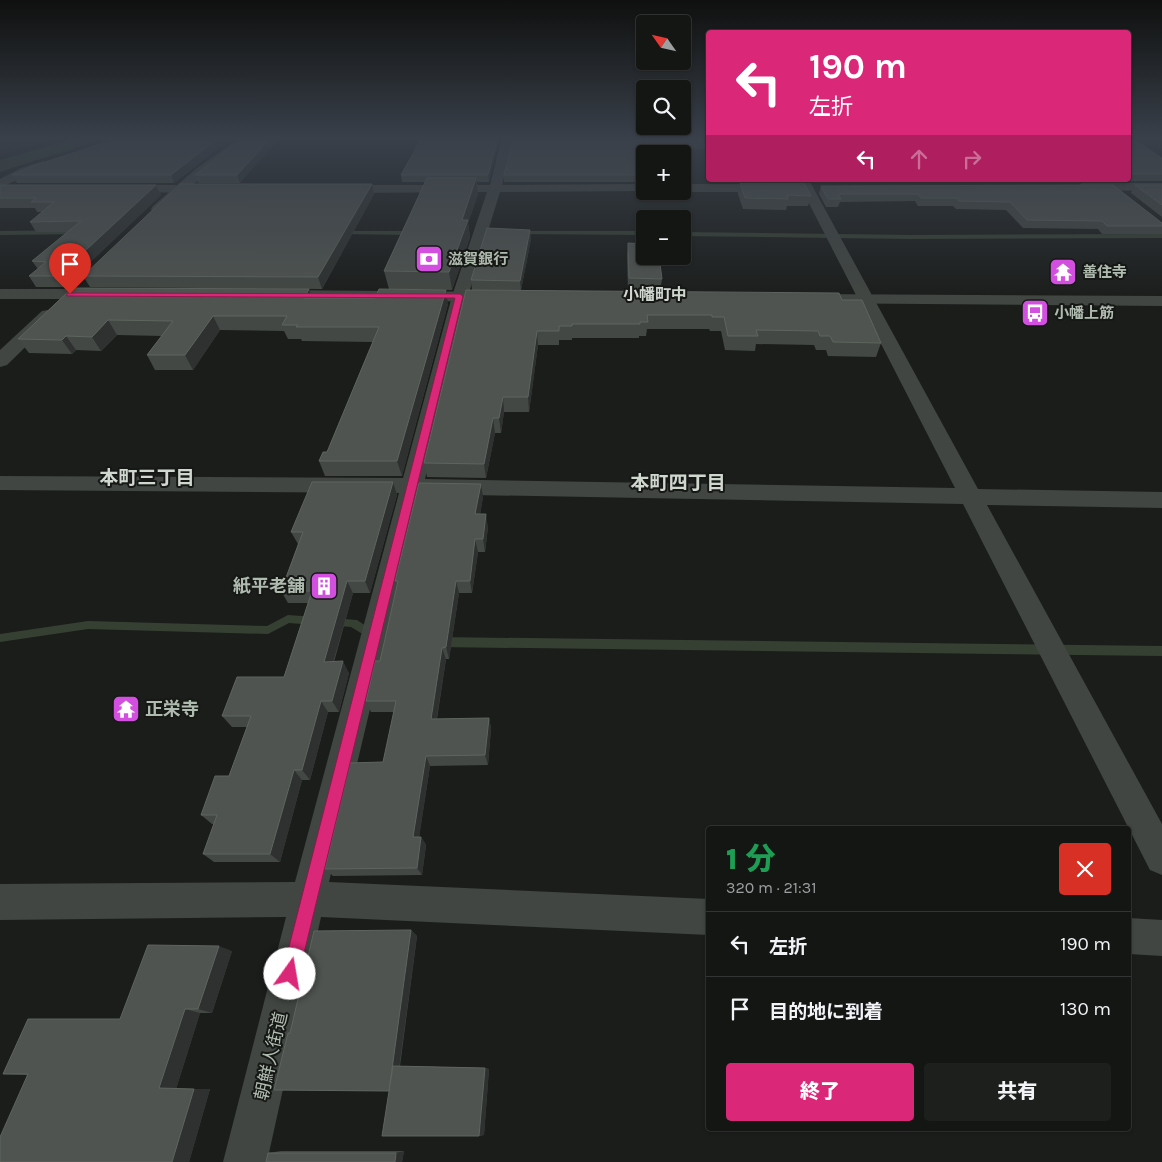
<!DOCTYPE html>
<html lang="ja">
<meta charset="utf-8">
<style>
body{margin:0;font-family:Karla,"Noto Sans JP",sans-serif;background:#1d1f1d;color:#f1f3f6;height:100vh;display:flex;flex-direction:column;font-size:19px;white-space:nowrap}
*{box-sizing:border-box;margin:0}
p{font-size:16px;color:#9d9fa0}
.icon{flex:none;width:28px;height:28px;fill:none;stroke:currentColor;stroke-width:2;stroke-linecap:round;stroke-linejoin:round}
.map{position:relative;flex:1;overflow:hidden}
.panel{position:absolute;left:706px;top:826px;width:425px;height:305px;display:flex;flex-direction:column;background:#141614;border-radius:5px;box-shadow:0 1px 4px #0004,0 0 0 1px #333534}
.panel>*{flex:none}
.guide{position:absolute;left:706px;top:30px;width:425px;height:152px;border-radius:5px;box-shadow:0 1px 4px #0004,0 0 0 1px #333534;background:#db2777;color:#fff;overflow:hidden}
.needle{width:32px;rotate:304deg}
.tools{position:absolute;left:636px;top:15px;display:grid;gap:10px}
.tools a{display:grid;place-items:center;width:55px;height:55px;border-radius:5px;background:#141614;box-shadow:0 1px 4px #0004,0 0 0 1px #333534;font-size:25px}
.pin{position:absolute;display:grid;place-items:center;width:42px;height:42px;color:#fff;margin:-51px -21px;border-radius:50% 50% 50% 0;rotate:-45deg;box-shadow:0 0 5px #0007}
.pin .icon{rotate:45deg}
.me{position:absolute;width:55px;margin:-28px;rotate:13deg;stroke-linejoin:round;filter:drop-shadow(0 0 4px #0008)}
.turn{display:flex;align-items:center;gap:18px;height:105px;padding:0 20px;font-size:22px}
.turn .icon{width:65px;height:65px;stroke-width:2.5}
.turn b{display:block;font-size:35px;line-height:42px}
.lanes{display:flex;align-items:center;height:48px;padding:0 20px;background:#0003;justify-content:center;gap:25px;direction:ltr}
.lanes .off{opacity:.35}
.round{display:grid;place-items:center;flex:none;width:52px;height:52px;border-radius:5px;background:#1d1f1d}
.headline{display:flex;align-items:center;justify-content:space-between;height:85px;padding:0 20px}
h1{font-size:30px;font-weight:800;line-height:38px;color:#1e9e55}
.action{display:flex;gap:10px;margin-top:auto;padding:10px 20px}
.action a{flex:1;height:58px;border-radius:5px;background:#db2777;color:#fff;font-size:20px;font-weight:800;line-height:58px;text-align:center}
.action a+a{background:#1d1f1d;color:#f1f3f6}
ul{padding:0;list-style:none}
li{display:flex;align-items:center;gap:15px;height:65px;padding:0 20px;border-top:1px solid #333534}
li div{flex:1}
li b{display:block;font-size:19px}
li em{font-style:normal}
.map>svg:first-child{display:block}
.built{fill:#272a28}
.water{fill:#364032}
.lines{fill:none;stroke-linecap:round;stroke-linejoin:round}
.stream{fill:#364032;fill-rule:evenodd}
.path{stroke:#454a44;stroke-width:1;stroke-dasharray:1 2;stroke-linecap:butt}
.minor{fill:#414642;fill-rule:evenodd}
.tertiary{fill:#414642;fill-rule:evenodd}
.wall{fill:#434844}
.shaded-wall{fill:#2e312f}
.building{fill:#4f5450;stroke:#5e645e}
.route{fill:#db2777;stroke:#8e194d}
.labels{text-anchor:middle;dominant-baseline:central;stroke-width:4;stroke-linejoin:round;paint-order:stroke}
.far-poi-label{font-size:15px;font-weight:bold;fill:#b0bbaf;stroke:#161816;text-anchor:start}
.far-quarter-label{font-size:16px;font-weight:bold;fill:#d0d7cf;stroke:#161816}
.poi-label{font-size:18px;font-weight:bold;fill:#b0bbaf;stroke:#161816;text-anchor:end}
.street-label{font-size:18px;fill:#b0bbaf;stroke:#161816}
.neighbourhood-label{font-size:19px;font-weight:bold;fill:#d0d7cf;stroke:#161816}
</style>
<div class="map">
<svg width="1162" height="1162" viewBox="0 0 1162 1162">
<rect width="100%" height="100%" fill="#1b1d1b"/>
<path class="built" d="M0,137H64L0,154Z"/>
<path class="water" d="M81,137H108L0,172V160Z"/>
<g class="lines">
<g class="stream">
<path d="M0,231L82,230L85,232L82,234L0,235Z"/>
<path d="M339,231H414L417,233L414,235L341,234L338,232Z"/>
<path d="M517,231H645V235L519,234L516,232Z"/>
<path d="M682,232L911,235L1162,234V238L911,239L682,236Z"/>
<path d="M288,615L316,617L320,618L321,621L320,624L316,625L289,623L268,634L88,629L0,642V634L88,621L267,626Z"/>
<path d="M333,618L357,620L378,634L379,637L378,640L374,641L351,627L329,625L328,622L329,619Z"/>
<path d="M438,637L1162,646V656L438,647L434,645L433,642L434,639Z"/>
</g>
<g class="path">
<path d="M49,145L77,137"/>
<path d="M58,154L110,137"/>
</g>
<g class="minor">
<path d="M502,137H514L502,185L645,184V191H647L500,192L468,296L425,479L955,488L797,180H809L978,489L1162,492V508L987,505L1162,824V875L1150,870L963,504L421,494L329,882L709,899V935L321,917L267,1162H223L286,917L0,920V884L295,882L399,493L0,490V476L403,478L452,296L487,192L340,193L334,189L340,185H490Z"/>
<path d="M43,161L49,165L47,168L29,174L0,188V179L21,168Z"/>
<path d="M1082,183H1162V191L1078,190L1076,187Z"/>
<path d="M682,184H772L778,188L772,192H682L680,191H682Z"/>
<path d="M125,185H207L213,189L207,193L121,192L119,189Z"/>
<path d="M1129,918L1162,920V956L1129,954Z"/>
</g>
<g class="tertiary">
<path d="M241,137H256L206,173L163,212H153L151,209L153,206L197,168Z"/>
<path d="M0,289H103L109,290L112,294L109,298L103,299H0Z"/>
<path d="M274,290L503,292L509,293L512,297L509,301L503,302L268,299L265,295L268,291Z"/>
<path d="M804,294L1162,296V306L798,303L795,299L798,295Z"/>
<path d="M48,310L54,311L57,315L54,319L7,365L0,367V350L42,311Z"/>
</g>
</g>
<g class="wall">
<path d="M122,137H237L215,151L174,183H17L12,175Z"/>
<path d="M245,137L240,183H198L195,175Z"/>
<path d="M500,137L489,182H477L478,194L468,223L470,237L452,290L389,289L384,271L425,182H402L401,175Z"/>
<path d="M514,137H709V149L656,148L645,154V182H504V175Z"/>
<path d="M1129,137L1162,158V181H1116L1114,180H1129Z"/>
<path d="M734,180H797L796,182H735Z"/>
<path d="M810,180H1102L1100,181L812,182Z"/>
<path d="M740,183L811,196L808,206H787L786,210L743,209L738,194Z"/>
<path d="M372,184L374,194L322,289L90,287L83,276Z"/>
<path d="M0,185H156L161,195L64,287H36L29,276L38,269L32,261L69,232H36L30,222L42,212H37L35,208H0Z"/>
<path d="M1113,185L1162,226V234H1102L1098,229L1023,228L1006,210L956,209L953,206H918L915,201L840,202L838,207H826L819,194L821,186Z"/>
<path d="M1135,185H1162V217L1131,193Z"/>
<path d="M530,230L531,239L521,290H472L471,280Z"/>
<path d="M628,243L662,279L660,291H628L627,255Z"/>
<path d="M72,288L309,289L312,298L448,304L402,476H325L319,461L327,452L373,342L302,341L301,339H288L284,331L220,330L193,370H155L147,355L162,336L117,335L101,351L76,350L72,354L29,353L18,339Z"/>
<path d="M466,290L842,300L881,343L876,357L828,356L826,350H816L814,345L756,344L755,351L725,350L721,331H710L709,329H647L646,336H639V338H572V340H559V345H538L529,412H504L501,433H495L486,478L427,477L424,463Z"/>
<path d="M393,482L397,495L370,593H353L334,662L349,673L339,712H328L310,780H302L280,862H214L203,854L214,824H212L201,815L229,776L247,727H232L222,716L284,677L308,603H288L281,591L298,544L291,532Z"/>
<path d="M483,497L480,514L488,527L485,552H478L472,593H459L449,659H446L437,719L489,718L491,728L488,765L430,766L419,837H421L426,845L422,875L333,876L325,869L383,762L394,712H371L366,701L380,661L397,585L395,581Z"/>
<path d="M411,930L417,936L400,1066L485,1068L489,1069L484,1135L479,1136L389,1091L274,1090Z"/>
<path d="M232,951L212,1013H200L176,1089H210L189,1162H0L27,1075L3,1074L120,1019Z"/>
<path d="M281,1151H404L402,1162H266L268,1153Z"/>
</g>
<g class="shaded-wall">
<path d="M223,137H237L215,151L174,183L171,175L212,143Z"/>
<path d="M272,137H281L240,183L237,175Z"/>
<path d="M498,137H500L489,182L488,175Z"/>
<path d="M476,178L478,194L468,223L470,237L452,290L449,272L462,220Z"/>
<path d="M372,184L374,194L322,289L318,277Z"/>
<path d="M156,185L161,195L64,287L58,276Z"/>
<path d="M530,230L531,239L521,290L520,281Z"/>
<path d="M309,289L314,303L304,298Z"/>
<path d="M446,290L448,304L402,476L397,461Z"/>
<path d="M213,316L220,330L193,370L185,355Z"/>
<path d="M108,320L117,335L101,351L92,337Z"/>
<path d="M537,331L538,345L529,412L528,397Z"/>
<path d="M66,336L76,350L72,354L62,340Z"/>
<path d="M503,397L504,412L501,433L499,418Z"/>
<path d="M493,418L495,433L486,478L484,464Z"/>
<path d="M393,482L397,495L370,593L365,581Z"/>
<path d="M481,484L483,497L478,527L475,514Z"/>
<path d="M486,514L488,527L485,552L483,539Z"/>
<path d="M475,539L478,552L472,593L470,581Z"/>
<path d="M347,581L353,593L330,673L324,662Z"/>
<path d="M456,581L459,593L449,659L446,647Z"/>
<path d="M442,648L446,659L435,729L431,719Z"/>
<path d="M343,661L349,673L339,712L332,701Z"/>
<path d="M321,701L328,712L310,780L302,770Z"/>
<path d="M489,718L491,728L488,765L485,755Z"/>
<path d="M426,756L430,766L418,845L413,837Z"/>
<path d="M294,770L302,780L280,862L270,854Z"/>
<path d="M421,837L426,845L422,875L417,868Z"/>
<path d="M411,930L417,936L396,1091H389Z"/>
<path d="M219,946L232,951L212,1013L198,1009Z"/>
<path d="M185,1009L200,1013L176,1089L159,1088Z"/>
<path d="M485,1068L489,1069L484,1135L479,1136Z"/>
<path d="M194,1089H210L189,1162H172Z"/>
<path d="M404,1151L402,1162H395L396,1153Z"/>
</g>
<g class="building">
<path d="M122,137H223L212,143L171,175H12L33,166Z"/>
<path d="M245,137H272L237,175H195L230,147Z"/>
<path d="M422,137H498L488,175H401Z"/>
<path d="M514,137H709V142L655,141L656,154H645V175H504Z"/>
<path d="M1129,137H1131L1162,158V174H1129Z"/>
<path d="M427,178H476L462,220H468L449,272L384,271Z"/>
<path d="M740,183H804L811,196L787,195L788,199L745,198Z"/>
<path d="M180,184H372L318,277L83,276Z"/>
<path d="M0,185H156L58,276H29L46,262L32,261L81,221L30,222L54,202H31L36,198H0Z"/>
<path d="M1113,185L1162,223V226H1107L1102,221L1027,220L1010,202L959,201L957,198H921L918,194H838L841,199H828L821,186Z"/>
<path d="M1135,185H1162V205Z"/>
<path d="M487,228L530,230L520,281L471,280Z"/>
<path d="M628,243L645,244V256H659L662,279L629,278Z"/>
<path d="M72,288L309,289L304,298H375L379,289L446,290L397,461H319L323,452H327L379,327H296L298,325H282L287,316H213L185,355H147L173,321L108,320L92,337L66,336L62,340L18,339Z"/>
<path d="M466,290L839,293L842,300H862L881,343L833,342L830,336H820L818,331L756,330L758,336H728L724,317H712V315H647L648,322H640V324H572V326H559V331H537L528,397H503L499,418H493L484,464L424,463Z"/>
<path d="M312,482H393L365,581H347L324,662L343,661L332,701H321L302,770H294L270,854H203L217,815H201L215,776H229L251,716H222L237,677H284L312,591H281L303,532H291Z"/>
<path d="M419,483L481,484L475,514H486L483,539H475L470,581H456L446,647L442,648L431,719L489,718L485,755L426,756L413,837H421L417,868L325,869L350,763L383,762L396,701H366L375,661H380L398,581H395Z"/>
<path d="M411,930L389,1091L274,1090L288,1033H290L314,931Z"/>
<path d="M148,945L219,946L198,1009H185L159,1088L194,1089L172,1162H0V1137L28,1074H3L28,1019H120Z"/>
<path d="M393,1066L485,1068L479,1136H382Z"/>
<path d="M268,1153H396L395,1162H266Z"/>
</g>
<linearGradient id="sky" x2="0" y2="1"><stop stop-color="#0f100f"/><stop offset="0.46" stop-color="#39404a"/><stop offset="1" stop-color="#39404a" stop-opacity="0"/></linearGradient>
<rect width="1162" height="300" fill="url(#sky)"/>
<path class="route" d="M67,293L460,294L463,296L299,974L296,980L290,982L284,980L282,974L455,298L70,296H67Z"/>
<defs>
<g id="bank-square" transform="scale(1.4375)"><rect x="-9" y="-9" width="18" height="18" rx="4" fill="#d24fe0" stroke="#161816"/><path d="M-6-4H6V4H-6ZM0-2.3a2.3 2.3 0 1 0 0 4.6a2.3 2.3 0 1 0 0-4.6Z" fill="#fff"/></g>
<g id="temple-square" transform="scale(1.4375)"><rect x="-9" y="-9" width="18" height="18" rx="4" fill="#d24fe0" stroke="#161816"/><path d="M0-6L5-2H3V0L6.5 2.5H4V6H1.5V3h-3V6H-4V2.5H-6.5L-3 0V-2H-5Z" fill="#fff"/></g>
<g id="bus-square" transform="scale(1.4375)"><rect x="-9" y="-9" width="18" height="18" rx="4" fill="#d24fe0" stroke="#161816"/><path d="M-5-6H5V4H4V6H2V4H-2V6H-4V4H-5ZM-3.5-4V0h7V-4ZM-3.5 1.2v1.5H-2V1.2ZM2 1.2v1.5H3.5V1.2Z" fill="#fff"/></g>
<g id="building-square" transform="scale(1.4375)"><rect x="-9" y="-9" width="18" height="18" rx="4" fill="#d24fe0" stroke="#161816"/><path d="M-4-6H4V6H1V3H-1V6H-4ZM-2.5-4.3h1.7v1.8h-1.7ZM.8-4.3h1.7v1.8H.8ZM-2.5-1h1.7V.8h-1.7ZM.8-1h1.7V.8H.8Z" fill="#fff"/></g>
</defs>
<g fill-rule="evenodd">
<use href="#bank-square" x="429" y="259"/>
<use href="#temple-square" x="1063" y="272"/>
<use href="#bus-square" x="1035" y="313"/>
<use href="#building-square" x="324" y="586"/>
<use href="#temple-square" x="126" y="709"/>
</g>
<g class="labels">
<g class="far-poi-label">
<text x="448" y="259">滋賀銀行</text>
<text x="1082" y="272">善住寺</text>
<text x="1054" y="313">小幡上筋</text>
</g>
<g class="far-quarter-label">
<text x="655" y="294">小幡町中</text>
</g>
<g class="poi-label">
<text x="305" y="586">紙平老舗</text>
<text x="145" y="709" text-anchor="start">正栄寺</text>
</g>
<g class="street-label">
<text transform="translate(271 1056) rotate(-77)">朝鮮人街道</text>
</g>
<g class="neighbourhood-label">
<text x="147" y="478">本町三丁目</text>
<text x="678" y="483">本町四丁目</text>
</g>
</g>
</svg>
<div class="tools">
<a><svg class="needle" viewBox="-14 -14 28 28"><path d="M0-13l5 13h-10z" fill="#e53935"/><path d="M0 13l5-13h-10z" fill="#9d9fa0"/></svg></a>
<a><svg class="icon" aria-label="search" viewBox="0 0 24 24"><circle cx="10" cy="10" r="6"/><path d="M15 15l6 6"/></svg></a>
<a>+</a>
<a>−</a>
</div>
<div class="pin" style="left:70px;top:294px;background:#d93025"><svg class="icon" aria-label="arrive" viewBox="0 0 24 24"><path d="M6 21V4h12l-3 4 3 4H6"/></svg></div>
<svg class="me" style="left:290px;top:974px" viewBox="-20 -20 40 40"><circle r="19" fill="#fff"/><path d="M0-13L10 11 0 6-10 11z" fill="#db2777"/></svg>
<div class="guide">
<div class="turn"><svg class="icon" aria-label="left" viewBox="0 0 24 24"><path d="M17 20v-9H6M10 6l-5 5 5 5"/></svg><div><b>190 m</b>左折</div></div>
<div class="lanes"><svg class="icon" aria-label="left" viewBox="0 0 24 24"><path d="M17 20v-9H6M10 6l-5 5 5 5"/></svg><svg class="icon off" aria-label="ahead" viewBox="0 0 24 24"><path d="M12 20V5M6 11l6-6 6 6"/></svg><svg class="icon off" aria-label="right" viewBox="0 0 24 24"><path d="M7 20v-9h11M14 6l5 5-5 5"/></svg></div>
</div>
<section class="panel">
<div class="headline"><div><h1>1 分</h1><p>320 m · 21:31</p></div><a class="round" style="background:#d93025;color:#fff"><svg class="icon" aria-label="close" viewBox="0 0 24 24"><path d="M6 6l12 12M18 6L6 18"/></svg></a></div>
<ul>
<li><svg class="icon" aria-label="left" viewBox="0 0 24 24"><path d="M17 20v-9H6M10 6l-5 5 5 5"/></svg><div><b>左折</b></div><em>190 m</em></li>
<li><svg class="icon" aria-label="arrive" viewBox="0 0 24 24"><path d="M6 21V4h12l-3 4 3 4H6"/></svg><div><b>目的地に到着</b></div><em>130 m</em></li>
</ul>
<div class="action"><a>終了</a><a>共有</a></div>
</section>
</div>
